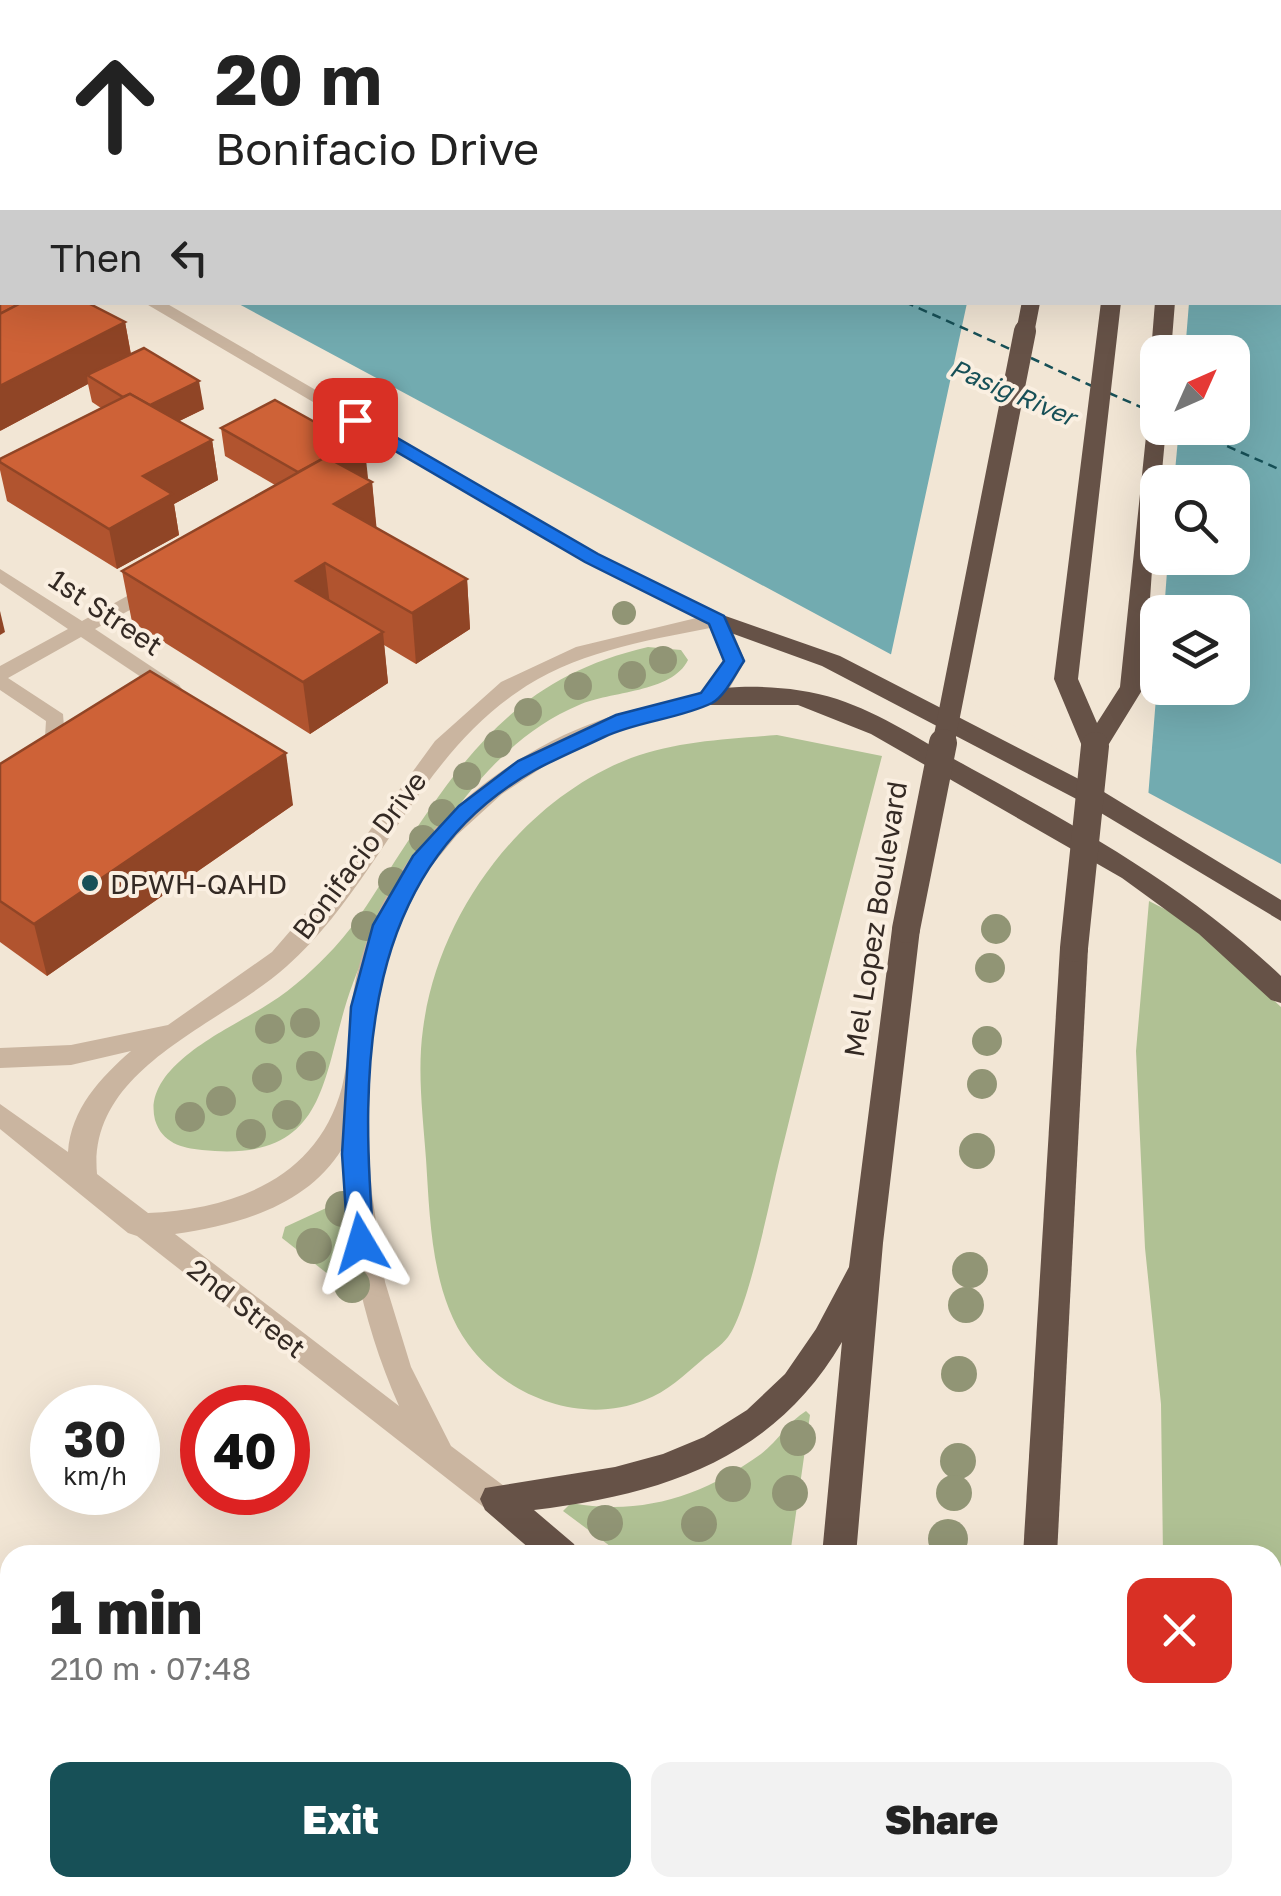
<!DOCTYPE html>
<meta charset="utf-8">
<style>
body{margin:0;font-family:"Golos Text",sans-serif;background:#f2f2f2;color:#222;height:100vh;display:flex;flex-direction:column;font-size:38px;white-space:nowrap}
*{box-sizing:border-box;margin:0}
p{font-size:32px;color:#767676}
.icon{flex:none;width:55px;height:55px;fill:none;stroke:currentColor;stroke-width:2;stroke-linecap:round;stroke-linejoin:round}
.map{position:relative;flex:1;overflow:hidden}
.sheet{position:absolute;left:0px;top:1545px;width:1282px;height:352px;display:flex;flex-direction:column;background:#fff;border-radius:30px 30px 0 0;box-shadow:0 10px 40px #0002}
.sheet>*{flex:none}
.guide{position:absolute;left:0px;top:0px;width:1282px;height:305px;box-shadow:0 10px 40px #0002;background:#fff;color:#222;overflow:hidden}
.needle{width:65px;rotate:45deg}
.controls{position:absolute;left:1140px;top:335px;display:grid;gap:20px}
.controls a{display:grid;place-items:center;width:110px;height:110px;border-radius:20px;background:#fff;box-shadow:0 10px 40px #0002;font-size:50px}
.speed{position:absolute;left:30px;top:1385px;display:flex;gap:20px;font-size:50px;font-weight:700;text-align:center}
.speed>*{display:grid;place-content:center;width:130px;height:130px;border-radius:50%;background:#fff;box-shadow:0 10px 40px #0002;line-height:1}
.speed small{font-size:25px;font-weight:400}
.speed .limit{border:15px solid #d22;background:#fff;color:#111}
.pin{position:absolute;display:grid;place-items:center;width:85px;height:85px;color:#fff;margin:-42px;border-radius:20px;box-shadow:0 5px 15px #0006}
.me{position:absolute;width:110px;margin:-55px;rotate:353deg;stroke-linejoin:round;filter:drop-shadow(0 0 8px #0008)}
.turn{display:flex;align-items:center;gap:35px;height:210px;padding:0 50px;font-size:45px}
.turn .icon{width:130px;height:130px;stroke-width:2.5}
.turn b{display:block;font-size:70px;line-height:85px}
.then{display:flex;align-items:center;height:95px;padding:0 50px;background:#0003;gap:20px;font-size:38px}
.round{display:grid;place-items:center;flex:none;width:105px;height:105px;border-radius:20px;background:#f2f2f2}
.overview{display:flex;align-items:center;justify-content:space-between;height:170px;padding:0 50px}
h1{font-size:60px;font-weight:800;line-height:75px}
.cta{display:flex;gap:20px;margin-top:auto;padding:20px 50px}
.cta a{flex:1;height:115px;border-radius:20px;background:#175057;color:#fff;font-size:40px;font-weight:800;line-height:115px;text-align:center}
.cta a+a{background:#f2f2f2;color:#222}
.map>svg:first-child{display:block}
.green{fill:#b0c194}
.water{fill:#72abb0;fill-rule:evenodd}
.pier{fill:#f2e6d5}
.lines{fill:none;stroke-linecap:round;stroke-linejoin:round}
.ferry{stroke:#175057;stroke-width:2.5;stroke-dasharray:9 6;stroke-linecap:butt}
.service{fill:#cab5a0;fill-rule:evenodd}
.tertiary{fill:#cab5a0;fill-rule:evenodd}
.trunk{fill:#665247;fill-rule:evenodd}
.trunk-bridge-far2{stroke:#665247;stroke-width:18}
.trunk-bridge-far1{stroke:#665247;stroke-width:22}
.trunk-bridge{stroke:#665247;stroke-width:28}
.tree{fill:#919575}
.wall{fill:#b1542f}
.shaded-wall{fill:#904526}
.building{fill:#ce6237;stroke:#904526;stroke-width:2.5}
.route{fill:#1a73e8;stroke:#114b97;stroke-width:2.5}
.poi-dot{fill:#175057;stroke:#faefe1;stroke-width:4}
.labels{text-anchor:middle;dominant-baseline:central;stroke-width:8;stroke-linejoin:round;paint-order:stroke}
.far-water-label{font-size:25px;font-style:italic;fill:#175057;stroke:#faefe1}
.street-label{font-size:28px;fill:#342a24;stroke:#faefe1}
.poi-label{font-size:28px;fill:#342a24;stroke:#faefe1;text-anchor:start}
</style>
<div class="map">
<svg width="1281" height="1896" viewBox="0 0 1281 1896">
<rect width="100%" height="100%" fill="#f2e6d5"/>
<g class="green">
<path d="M648,647L681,650L688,660C672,693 610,691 579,705C519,730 477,779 440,831C407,878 373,929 353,983C320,1071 334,1164 202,1150C182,1148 162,1143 155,1120C141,1065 234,1027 270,1003C294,988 315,968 334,948C358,922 376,891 395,861C464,755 518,677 648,647Z"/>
<path d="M777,735L882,756C847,891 812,1026 779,1162C770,1199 748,1311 728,1337C721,1346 710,1353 702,1360C684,1375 667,1392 645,1400C582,1426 507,1397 468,1344C431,1293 430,1219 426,1159C423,1116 417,1072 423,1029C438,913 522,800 631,758C678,741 728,739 777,735Z"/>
<path d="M1149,901L1190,922L1281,1007V1896H1197L1187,1888H1272V1555H1163L1161,1404L1145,1248L1136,1051Z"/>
<path d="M337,1203L348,1206L365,1297L361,1300L282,1238L285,1227Z"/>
<path d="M806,1411L810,1415L790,1555H622L563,1511L571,1503C642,1516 703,1496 761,1454C777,1442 789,1421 806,1411Z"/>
</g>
<g class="water">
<path d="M0,0H584L590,2H2V178Z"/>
<path d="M1281,286V864L237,303L1280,302ZM1158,352H1232V428H1158ZM1158,482H1232V558H1158ZM1158,612H1232V688H1158Z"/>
</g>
<path class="pier" d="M967,303H1189L1185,352H1158V428H1179L1174,482H1158V558H1168L1164,612H1158L1157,685L1148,798L890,659Z"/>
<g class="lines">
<g class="ferry">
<path d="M226,0L232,2"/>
<path d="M905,302L1010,349"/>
<path d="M1031,358L1092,386"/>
<path d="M1109,393L1152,412"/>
<path d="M1186,428L1281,470"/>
</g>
<g class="service">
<path d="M624,0H642L644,2H626Z"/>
<path d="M0,210L2,211V221L0,220Z"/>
<path d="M143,302H164L599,554L727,620L717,626L710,624L585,562Z"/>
<path d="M0,569L82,621L147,585H161V593L95,629L179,685L182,689L179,693H165L81,637L8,678L63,714L65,740L0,779V763L45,737L46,721L0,690V666L68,629L0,583Z"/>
</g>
<g class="tertiary">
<path d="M674,0H693L694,2H675Z"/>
<path d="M717,613L728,620L745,661L728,691L716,702L606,734L552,761L502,794L457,835L424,875L389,948L379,991L365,1097L372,1194L385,1282L411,1367L451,1446L508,1489L512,1499L508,1509L497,1513L486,1509L137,1236L128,1233L0,1129V1104L68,1152C71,1109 100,1078 131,1051L71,1065L0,1068V1048L71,1045L168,1025L272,952L330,885L435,741L501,682L576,647ZM710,628L723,661C718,673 713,684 701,691C682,703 657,704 636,709C611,715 587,725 564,735C504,764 445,808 406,864C380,901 362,944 354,989C348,1021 350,1055 342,1087C318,1178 235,1209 148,1213L97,1174C87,1067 221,1026 287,966C377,886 415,763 516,693C572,653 643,641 710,628ZM342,1149C346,1240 362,1322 399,1406L175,1234C238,1225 307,1206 342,1149Z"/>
</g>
<g class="trunk">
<path d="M1101,302H1121L1078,679L1097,723L1120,687L1151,388L1158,386V428H1166L1161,482H1158L1144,687L1104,752L1095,754L1082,746L1054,679Z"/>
<path d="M1155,302H1175L1171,352H1158V357L1151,352Z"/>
<path d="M717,613L840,656L1104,792L1281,900V921L1086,804L822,666L709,625L705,620Z"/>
<path d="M739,687C772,686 805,689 837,699C885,715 928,745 972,769C1082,829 1190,889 1281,976V1003L1271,1000L1199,934L1122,878L871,734L798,705H708L696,697L708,689Z"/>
<path d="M906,919L920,929L883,1243L856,1555H822L842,1342C773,1460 662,1494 534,1510L574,1544L579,1555H537L485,1510L480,1499L485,1488L615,1467L663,1454L704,1437L747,1410L785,1374L816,1329L849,1267L892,929Z"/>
<path d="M1074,938L1088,948L1057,1555H1023L1060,948Z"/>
<path d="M752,1888H829L828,1896H754Z"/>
<path d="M1000,1888H1038L1037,1896H999Z"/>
<path d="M1055,1888H1096L1099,1896H1058Z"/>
</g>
<path class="trunk-bridge-far2" d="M1025,333L1031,302"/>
<path class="trunk-bridge-far1" d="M943,746L1025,331"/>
<g class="trunk-bridge">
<path d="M906,929L943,743"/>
<path d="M1074,948L1095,746"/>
</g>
</g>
<g class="tree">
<circle cx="624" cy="613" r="12"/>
<circle cx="663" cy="660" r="14"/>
<circle cx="632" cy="675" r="14"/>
<circle cx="578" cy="686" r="14"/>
<circle cx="528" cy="712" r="14"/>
<circle cx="498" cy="744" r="14"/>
<circle cx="467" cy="776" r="14"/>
<circle cx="442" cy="813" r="14"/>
<circle cx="423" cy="839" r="14"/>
<circle cx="393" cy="882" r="15"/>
<circle cx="366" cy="926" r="15"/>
<circle cx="996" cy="929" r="15"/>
<circle cx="990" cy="968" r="15"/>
<circle cx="305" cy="1023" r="15"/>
<circle cx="270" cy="1029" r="15"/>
<circle cx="987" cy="1041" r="15"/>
<circle cx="311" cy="1066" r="15"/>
<circle cx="267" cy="1078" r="15"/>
<circle cx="982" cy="1084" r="15"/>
<circle cx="221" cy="1101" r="15"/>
<circle cx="287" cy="1115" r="15"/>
<circle cx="190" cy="1117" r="15"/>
<circle cx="251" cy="1134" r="15"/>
<circle cx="977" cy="1151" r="18"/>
<circle cx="343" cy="1209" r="18"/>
<circle cx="314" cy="1246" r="18"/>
<circle cx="970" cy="1270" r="18"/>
<circle cx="352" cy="1285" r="18"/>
<circle cx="966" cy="1305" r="18"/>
<circle cx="959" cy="1374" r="18"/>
<circle cx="798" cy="1438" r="18"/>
<circle cx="958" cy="1461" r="18"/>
<circle cx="733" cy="1484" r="18"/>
<circle cx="790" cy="1493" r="18"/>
<circle cx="954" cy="1493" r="18"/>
<circle cx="605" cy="1523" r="18"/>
<circle cx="699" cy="1524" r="18"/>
<circle cx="948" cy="1539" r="20"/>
</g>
<g class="wall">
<path d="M730,0H805L804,2H730Z"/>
<path d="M1204,0H1281V7L1280,2H1203Z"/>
<path d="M125,322L131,354L204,409L179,421L212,440L218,480L174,504L179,535L117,569L7,501L0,470V459L101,408L92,402L88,384L0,431Z"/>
<path d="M221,428L368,478L367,479L372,482L376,528L467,579L470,629L416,664L384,645L388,683L310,734L132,622L122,571L275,485L225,456Z"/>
<path d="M0,764L293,805L47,976L0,942Z"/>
</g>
<g class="shaded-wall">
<path d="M789,0H805L804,2H783Z"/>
<path d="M125,322L132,361L87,375L88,384L0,431V386Z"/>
<path d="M199,381L204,409L147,437L142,409Z"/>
<path d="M212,440L218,480L174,504L179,535L117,569L109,529L143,476Z"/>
<path d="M365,450L368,478L314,508L311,480Z"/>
<path d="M372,482L377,532L334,504Z"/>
<path d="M325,563L331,614L296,581Z"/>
<path d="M467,579L470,629L416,664L412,613Z"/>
<path d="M0,611L5,632L0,635Z"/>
<path d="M383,632L388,683L310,734L303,682Z"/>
<path d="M286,753L293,805L47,976L34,924Z"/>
<path d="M498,1888H506L507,1896H496Z"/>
</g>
<g class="building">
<path d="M950,0H1018L1017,2H949Z"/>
<path d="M2,275V302H23L0,314V276Z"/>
<path d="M23,302H86L125,322L0,386V314Z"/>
<path d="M144,348L199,381L150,405L130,394L123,397L87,375Z"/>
<path d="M130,394L212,440L143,476L172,494L109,529L0,462V459Z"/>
<path d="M275,400L365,450L340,464L326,457L298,472L221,428Z"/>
<path d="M326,457L372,482L334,504L467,579L412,613L325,563L296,581L383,632L303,682L122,571Z"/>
<path d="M150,671L286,753L34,924L0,901V764Z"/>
<path d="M191,1888H498L496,1896H188Z"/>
</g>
<path class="route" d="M349,417H361L598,554L724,616L744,661C736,673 725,696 712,703C679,719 638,721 604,737C581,748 557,758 535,770C360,868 359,1068 374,1243L361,1253L348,1243L342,1154L351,1007L373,925L413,856L459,806L518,761L616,715L701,693L724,661L709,624L585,562L349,424Z"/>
<circle class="poi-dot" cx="90" cy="883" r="10"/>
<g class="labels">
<g class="far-water-label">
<text transform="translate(1013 392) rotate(23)">Pasig River</text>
</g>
<g class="street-label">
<text transform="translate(106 612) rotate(34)">1st Street</text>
<text transform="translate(359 855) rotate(-53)">Bonifacio Drive</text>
<text transform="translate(875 919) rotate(-81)">Mel Lopez Boulevard</text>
<text transform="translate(247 1308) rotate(38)">2nd Street</text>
</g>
<g class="poi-label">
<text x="110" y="883">DPWH-QAHD</text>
</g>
</g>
</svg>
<div class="controls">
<a><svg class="needle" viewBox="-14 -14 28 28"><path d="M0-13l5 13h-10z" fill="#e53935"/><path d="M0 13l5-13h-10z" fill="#767676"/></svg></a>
<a><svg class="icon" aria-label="search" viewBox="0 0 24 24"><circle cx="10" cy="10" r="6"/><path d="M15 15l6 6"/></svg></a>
<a><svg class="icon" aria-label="layers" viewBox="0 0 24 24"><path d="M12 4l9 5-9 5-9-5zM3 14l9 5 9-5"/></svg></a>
</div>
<div class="speed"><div>30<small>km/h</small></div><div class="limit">40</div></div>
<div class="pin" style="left:355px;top:420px;background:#d93025"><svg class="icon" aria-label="arrive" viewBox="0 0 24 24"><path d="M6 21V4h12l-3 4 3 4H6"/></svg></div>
<svg class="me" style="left:361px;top:1243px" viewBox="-20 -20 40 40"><path d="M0-17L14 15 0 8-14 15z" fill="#1a73e8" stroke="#fff" stroke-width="4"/></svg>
<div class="guide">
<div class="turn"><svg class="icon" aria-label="ahead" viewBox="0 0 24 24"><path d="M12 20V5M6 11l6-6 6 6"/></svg><div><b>20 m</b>Bonifacio Drive</div></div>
<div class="then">Then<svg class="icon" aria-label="left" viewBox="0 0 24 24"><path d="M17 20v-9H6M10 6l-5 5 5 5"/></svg></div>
</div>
<section class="sheet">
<div class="overview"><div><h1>1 min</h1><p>210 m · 07:48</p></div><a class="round" style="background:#d93025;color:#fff"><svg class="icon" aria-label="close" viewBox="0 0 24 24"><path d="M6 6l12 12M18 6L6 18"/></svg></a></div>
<div class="cta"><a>Exit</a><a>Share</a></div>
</section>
</div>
